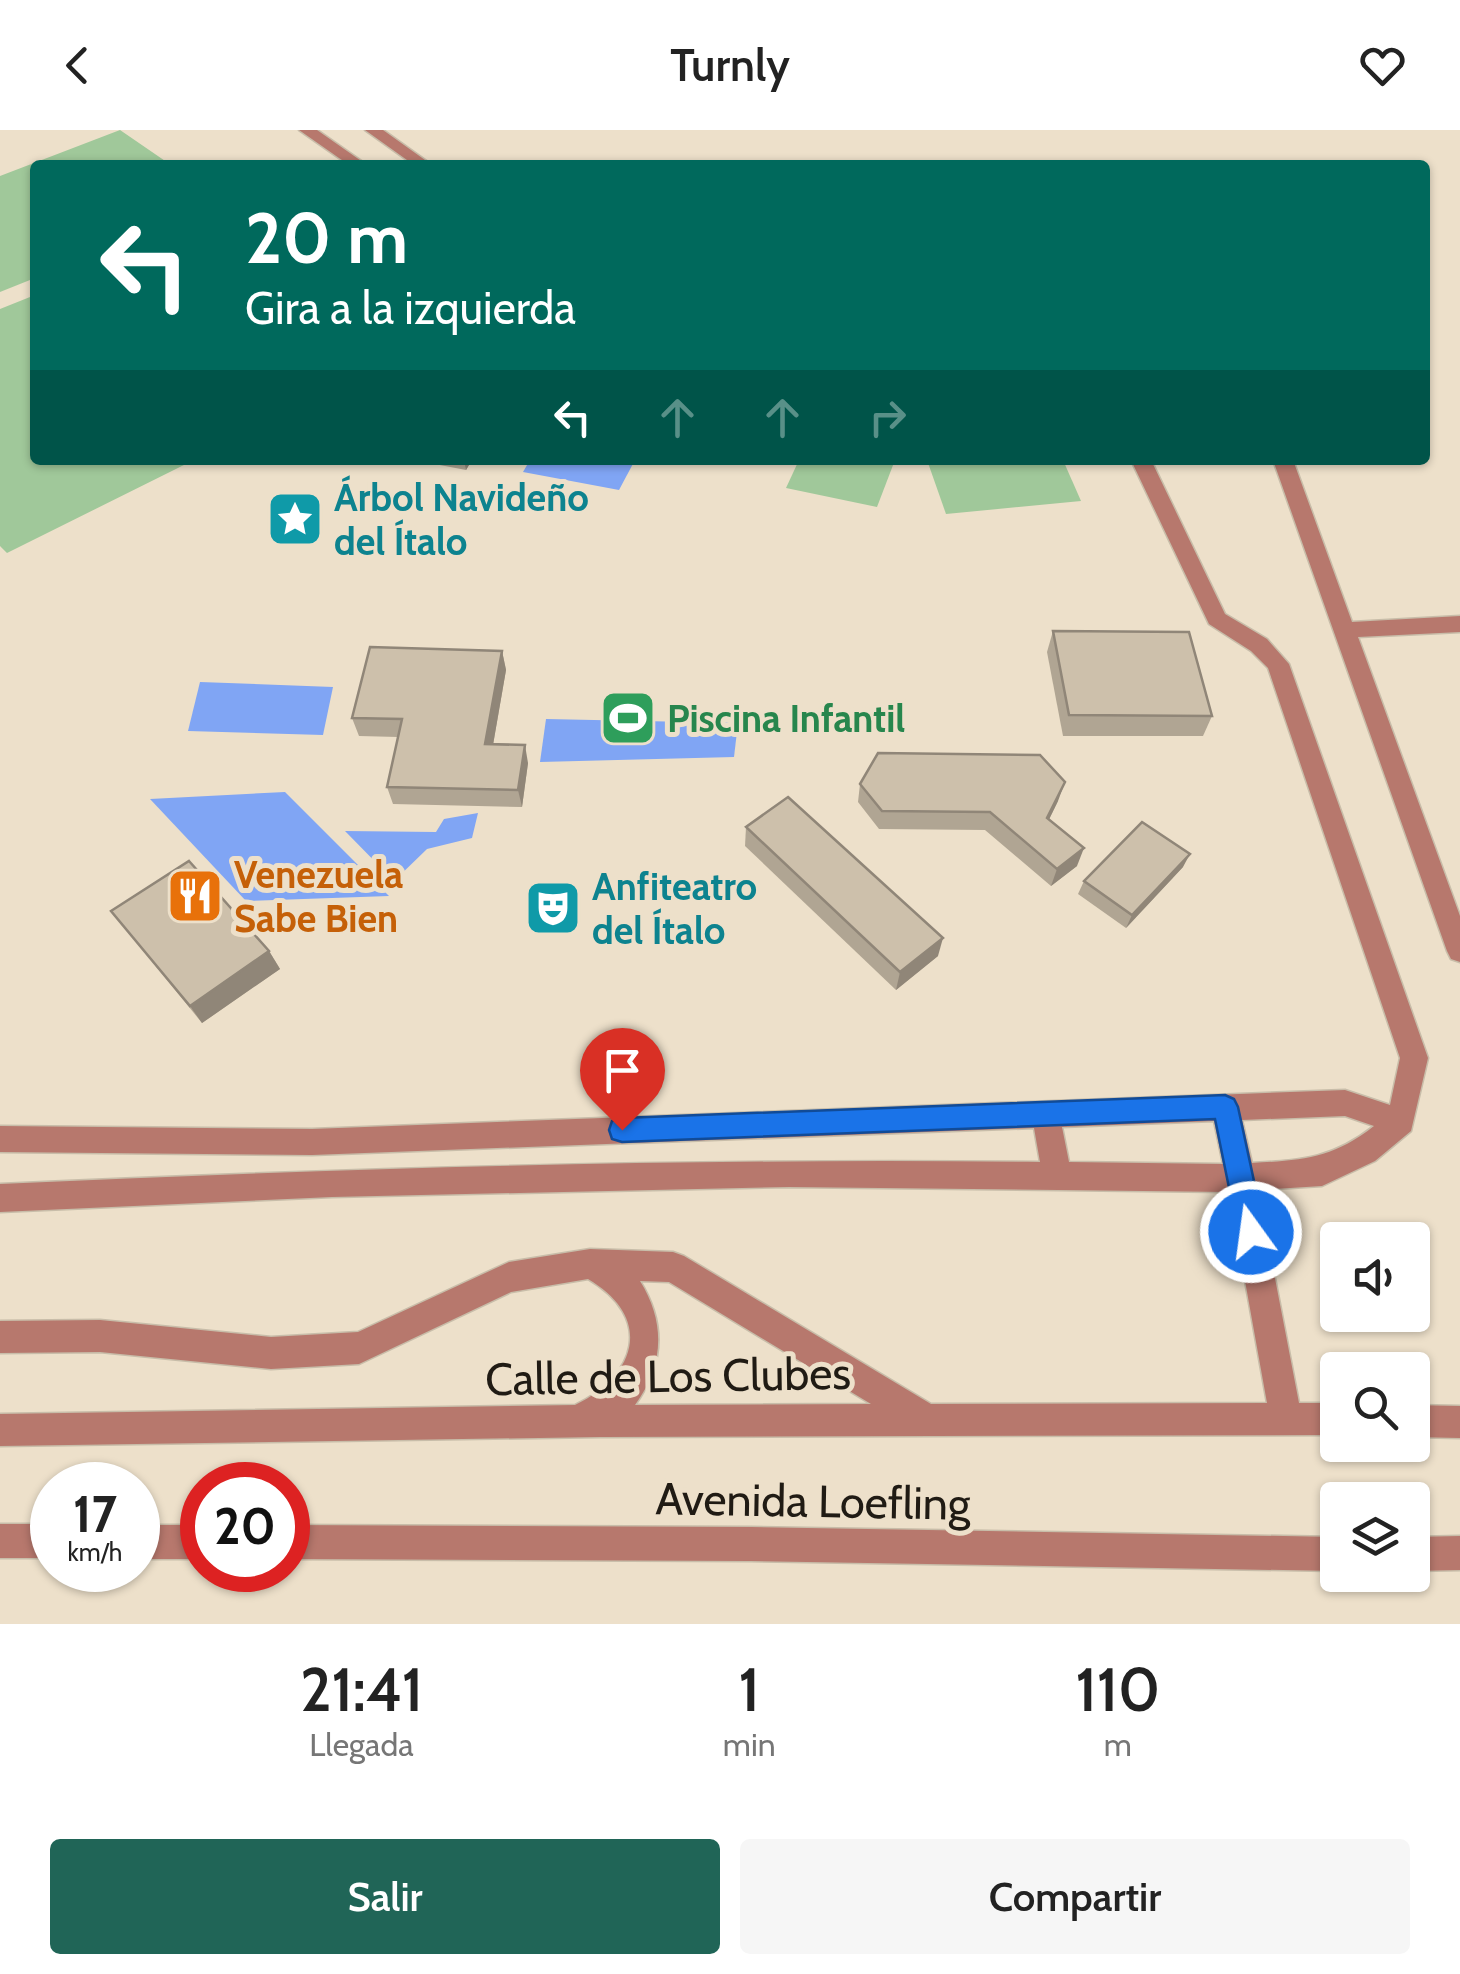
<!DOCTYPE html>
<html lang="es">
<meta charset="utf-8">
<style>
body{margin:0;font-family:Cabin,sans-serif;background:#f6f6f6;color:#222;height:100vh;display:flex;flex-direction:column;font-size:38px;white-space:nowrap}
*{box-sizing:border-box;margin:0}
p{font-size:32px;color:#767676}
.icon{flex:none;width:55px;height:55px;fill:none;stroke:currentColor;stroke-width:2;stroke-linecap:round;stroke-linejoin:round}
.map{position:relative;height:1494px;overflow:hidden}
.panel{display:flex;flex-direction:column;background:#fff;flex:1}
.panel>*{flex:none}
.banner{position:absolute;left:30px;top:30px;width:1400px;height:305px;border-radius:10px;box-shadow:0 2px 8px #0004;background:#00695c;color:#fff;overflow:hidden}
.tools{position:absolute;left:1320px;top:1092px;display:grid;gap:20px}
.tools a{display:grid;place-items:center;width:110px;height:110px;border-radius:10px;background:#fff;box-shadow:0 2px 8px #0004;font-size:50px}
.speed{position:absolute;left:30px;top:1332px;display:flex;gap:20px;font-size:50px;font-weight:700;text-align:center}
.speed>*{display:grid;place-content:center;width:130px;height:130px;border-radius:50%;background:#fff;box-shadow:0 2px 8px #0004;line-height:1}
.speed small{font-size:25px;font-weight:400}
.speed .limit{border:15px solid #d22;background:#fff;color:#111}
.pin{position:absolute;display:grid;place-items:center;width:85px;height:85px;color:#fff;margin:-102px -42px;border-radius:50% 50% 50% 0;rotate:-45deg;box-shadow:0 0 10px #0007}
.pin .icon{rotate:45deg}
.me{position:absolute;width:110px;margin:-55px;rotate:346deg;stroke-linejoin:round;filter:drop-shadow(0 0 8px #0008)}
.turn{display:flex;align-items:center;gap:35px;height:210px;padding:0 50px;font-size:45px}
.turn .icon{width:130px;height:130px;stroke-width:2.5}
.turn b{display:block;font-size:70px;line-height:85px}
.lanes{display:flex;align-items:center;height:95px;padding:0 50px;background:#0003;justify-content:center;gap:50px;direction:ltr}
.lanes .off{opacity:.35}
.eta{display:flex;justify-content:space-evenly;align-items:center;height:170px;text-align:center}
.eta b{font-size:60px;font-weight:600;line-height:70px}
.cta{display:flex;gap:20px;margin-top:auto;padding:20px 50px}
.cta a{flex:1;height:115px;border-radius:10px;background:#206557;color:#fff;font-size:40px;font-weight:600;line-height:115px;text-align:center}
.cta a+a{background:#f6f6f6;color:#222}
header{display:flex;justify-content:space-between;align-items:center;height:130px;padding:0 50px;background:#fff;font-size:45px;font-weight:600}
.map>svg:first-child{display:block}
.green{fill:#a0c89a}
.water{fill:#80a5f4}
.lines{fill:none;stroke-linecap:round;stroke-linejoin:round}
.minor-casing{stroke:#c8bda9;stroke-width:3}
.minor{fill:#b7786d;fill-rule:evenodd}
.wall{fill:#b0a593}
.shaded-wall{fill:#908678}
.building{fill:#cdc0ab;stroke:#908678;stroke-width:2.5}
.route{fill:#1a73e8;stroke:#114b97;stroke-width:2.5}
.labels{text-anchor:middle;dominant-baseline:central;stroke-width:10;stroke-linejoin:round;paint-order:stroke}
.culture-label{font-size:38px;font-weight:bold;fill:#0d838f;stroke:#ede0ca;text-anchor:start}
.leisure-label{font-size:38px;font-weight:bold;fill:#27864d;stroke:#ede0ca;text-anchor:start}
.food-label{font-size:38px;font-weight:bold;fill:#c56008;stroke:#ede0ca;text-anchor:start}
.near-street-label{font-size:45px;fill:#201b14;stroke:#ede0ca}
</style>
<header><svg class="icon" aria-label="back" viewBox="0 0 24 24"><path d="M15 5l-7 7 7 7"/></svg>Turnly<svg class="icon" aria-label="heart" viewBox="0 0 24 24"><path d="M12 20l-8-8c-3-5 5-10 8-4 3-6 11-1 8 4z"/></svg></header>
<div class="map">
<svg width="1460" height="1494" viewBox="0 0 1460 1494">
<rect width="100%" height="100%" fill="#ede0ca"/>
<g class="green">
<path d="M120,0L171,35H35V148L0,162V46Z"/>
<path d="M35,165V330H194L7,423L0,416V179Z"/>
<path d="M799,330H895L877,377L786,358Z"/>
<path d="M927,330H1063L1081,371L946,384Z"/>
</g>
<g class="water">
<path d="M530,330H635L619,360L523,342Z"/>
<path d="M200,552L333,557L323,605L188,601Z"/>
<path d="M546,589L738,593L734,627L540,632Z"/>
<path d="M285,662L389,766L246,771L150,669Z"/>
<path d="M478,683L472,708L427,719L394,751L345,701L436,702L444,689Z"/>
</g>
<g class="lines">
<g class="minor-casing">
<g id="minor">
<path d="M299,0H317L367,35H349Z"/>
<path d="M365,0H383L432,35H414Z"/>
<path d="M1131,330H1151L1225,484L1267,509L1289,534L1428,928L1411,1001L1375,1031L1322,1056L1258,1060L1299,1273H1338V1305L600,1307L0,1316V1284L575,1275C637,1245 654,1188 588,1149L511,1162L359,1234L271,1239L100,1222L0,1223V1191L100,1190L271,1207L358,1202L509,1132L590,1119L673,1122L684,1126L931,1274L1267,1273L1229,1062L789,1057L332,1067L0,1082V1054C347,1038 693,1028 1040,1032L1034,998L312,1025L0,1022V996L312,999L1345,960L1390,975L1400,928L1268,538L1251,521L1209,494ZM1345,986L1374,996C1332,1029 1303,1030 1252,1033L1242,990ZM1214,991L1223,1034L1069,1032L1062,997ZM640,1151L669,1152L871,1274L635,1275C664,1235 666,1193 640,1151Z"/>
<path d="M1273,330H1293L1352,492L1460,486V502L1358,507L1460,786V832L1451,829L1447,821Z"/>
<path d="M1412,1275L1460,1276V1308L1412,1307Z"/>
<rect x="0" y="1394" width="52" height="34"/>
<rect x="138" y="1395" width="64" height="34"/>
<path d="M288,1395L751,1397L1338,1407V1441L751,1431L288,1429Z"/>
<path d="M1460,1406V1440L1412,1441V1407Z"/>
</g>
</g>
<use href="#minor" class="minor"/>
</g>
<g class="wall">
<path d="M423,330H472L466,340L424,332Z"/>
<path d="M1053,501L1212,586L1203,606H1063L1047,522Z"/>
<path d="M502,521L506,540L493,615L528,633L522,677L393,674L387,657L398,607L359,606L352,588Z"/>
<path d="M860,654L1058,671L1049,689L1077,736L1051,756L985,700L879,699L858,672Z"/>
<path d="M746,697L938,826L896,860L745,716Z"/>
<path d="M1183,737L1126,798L1078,764L1084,751Z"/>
<path d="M111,781L269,821L280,839L202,893Z"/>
</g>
<g class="shaded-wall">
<path d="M464,330H472L466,340Z"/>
<path d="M502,521L506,540L490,632L485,614Z"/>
<path d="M525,615L528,633L522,677L518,660Z"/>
<path d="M1065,652L1058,671L1041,706L1047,688Z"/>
<path d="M1084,718L1077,736L1051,756L1057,739Z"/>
<path d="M1190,724L1183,737L1126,798L1132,785Z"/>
<path d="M943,808L938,826L896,860L900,842Z"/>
<path d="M269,821L280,839L202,893L190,876Z"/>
</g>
<g class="building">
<path d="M1053,501L1189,502L1212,586L1069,585Z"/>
<path d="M370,517L502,521L485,614L525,615L518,660L387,657L402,589L352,588Z"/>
<path d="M878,623L1040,625L1065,652L1047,688L1084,718L1057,739L990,682L882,681L860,654Z"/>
<path d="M788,667L943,808L900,842L746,697Z"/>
<path d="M1142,692L1190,724L1132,785L1084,751Z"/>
<path d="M189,731L269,821L190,876L111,781Z"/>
</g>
<path class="route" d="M1225,965L1234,969L1238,977L1265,1102L1261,1112L1251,1116L1242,1112L1238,1102L1215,989L622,1012L612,1009L609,1000L612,991L622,988Z"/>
<defs>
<g id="sight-square" transform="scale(2.875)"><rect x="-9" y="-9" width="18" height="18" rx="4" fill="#0f9aa8" stroke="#ede0ca"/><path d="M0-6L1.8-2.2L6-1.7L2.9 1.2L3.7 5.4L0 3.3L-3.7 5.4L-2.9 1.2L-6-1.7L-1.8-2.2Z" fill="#fff"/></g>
<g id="stadium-square" transform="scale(2.875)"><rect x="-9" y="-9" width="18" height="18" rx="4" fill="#2e9e5b" stroke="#ede0ca"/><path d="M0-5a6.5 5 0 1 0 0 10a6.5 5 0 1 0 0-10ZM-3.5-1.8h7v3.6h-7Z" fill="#fff"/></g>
<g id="restaurant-square" transform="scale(2.875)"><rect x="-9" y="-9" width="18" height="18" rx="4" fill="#e8710a" stroke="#ede0ca"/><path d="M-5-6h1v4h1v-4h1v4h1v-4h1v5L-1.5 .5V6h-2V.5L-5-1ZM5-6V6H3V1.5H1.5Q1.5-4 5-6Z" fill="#fff"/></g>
<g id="theatre-square" transform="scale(2.875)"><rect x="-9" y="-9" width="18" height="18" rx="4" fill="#0f9aa8" stroke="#ede0ca"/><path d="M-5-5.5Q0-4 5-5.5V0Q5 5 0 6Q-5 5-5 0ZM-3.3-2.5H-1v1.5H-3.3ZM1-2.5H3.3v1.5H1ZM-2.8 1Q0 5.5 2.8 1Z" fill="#fff"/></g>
</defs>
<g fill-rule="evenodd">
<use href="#sight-square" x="295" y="389"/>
<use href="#stadium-square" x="628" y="588"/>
<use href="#restaurant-square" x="195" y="766"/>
<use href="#theatre-square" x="553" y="778"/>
</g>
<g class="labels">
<g class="culture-label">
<text x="334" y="367">Árbol Navideño<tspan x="334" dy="44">del Ítalo</tspan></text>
<text x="592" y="756">Anfiteatro<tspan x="592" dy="44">del Ítalo</tspan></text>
</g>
<g class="leisure-label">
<text x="667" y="588">Piscina Infantil</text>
</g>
<g class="food-label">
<text x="234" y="744">Venezuela<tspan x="234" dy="44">Sabe Bien</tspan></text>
</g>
<g class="near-street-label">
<text transform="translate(668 1246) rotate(-1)">Calle de Los Clubes</text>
<text transform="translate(813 1371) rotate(1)">Avenida Loefling</text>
</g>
</g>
</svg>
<div class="tools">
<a><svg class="icon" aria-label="sound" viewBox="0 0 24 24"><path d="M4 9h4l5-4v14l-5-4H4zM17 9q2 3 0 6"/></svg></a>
<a><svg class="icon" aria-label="search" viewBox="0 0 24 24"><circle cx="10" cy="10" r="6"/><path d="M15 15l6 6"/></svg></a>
<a><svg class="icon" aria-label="layers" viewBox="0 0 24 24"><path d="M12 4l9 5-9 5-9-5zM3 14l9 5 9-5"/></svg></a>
</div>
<div class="speed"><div>17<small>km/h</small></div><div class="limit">20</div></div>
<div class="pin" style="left:622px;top:1000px;background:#d93025"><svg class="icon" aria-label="arrive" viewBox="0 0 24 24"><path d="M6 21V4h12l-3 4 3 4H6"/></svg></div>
<svg class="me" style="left:1251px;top:1102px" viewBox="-20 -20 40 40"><circle r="17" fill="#1a73e8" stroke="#fff" stroke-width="3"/><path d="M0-11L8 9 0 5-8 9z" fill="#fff"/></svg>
<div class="banner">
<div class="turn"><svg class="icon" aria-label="left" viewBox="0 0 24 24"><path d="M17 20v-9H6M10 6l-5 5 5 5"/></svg><div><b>20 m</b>Gira a la izquierda</div></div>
<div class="lanes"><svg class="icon" aria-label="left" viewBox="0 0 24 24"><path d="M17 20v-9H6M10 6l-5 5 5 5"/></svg><svg class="icon off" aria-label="ahead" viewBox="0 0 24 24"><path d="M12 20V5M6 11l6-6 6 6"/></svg><svg class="icon off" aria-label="ahead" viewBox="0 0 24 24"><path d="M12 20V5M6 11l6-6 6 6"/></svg><svg class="icon off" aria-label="right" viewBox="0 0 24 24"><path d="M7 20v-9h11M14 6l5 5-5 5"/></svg></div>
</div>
</div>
<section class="panel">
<div class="eta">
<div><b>21:41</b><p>Llegada</p></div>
<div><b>1</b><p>min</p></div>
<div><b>110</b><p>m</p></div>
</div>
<div class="cta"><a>Salir</a><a>Compartir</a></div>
</section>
